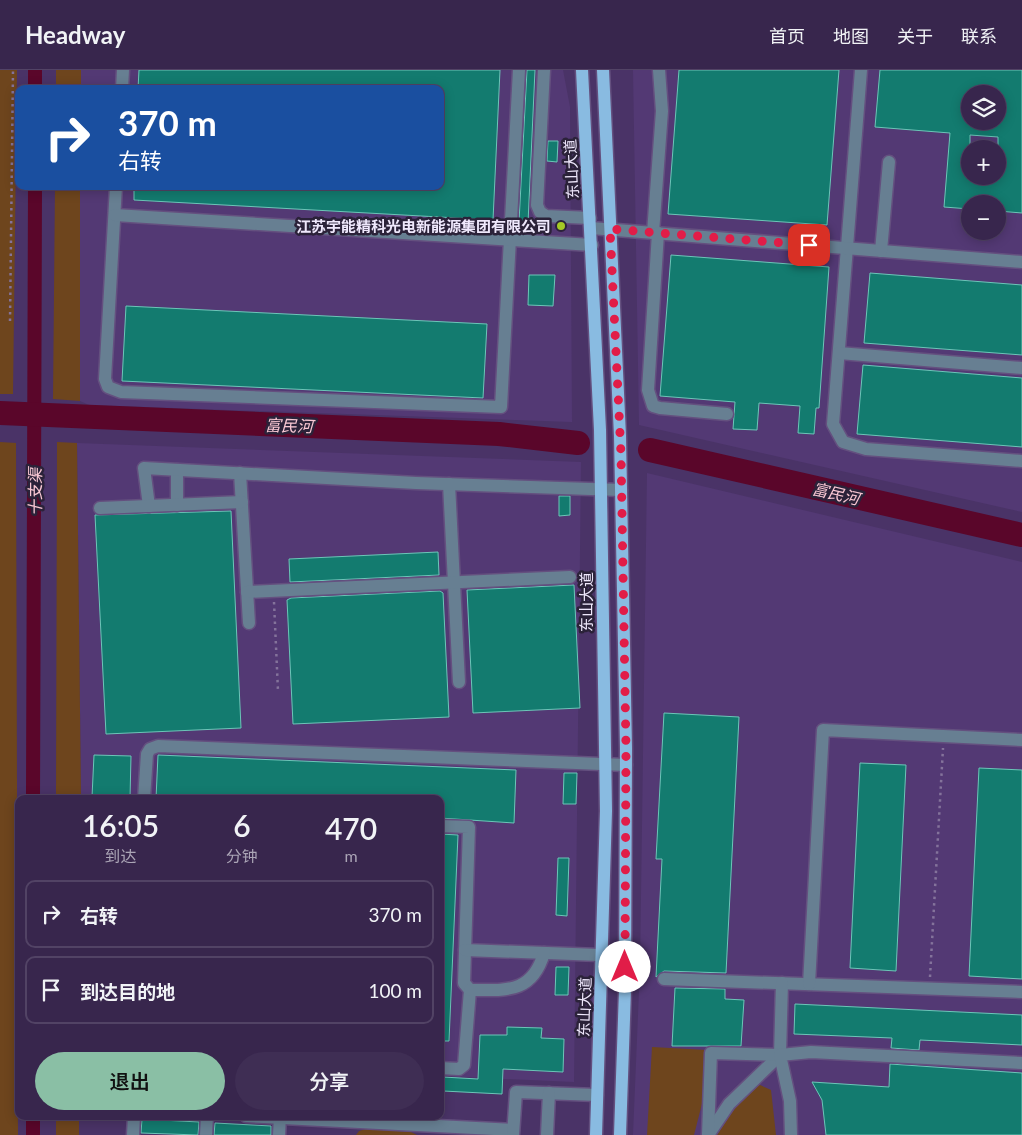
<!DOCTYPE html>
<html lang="zh">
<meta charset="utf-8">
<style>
body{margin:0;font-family:Lato,"Noto Sans SC",sans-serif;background:#3f2e54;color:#f1f3f6;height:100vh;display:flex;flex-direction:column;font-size:19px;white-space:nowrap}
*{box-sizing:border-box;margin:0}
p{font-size:16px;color:#aba5b6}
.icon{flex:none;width:28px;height:28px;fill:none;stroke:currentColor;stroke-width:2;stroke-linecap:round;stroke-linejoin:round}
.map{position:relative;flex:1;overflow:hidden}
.drawer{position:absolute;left:15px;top:725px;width:429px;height:325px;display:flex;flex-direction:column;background:#38264d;border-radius:10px;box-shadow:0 2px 12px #0003,0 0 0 1px #524365}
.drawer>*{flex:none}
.top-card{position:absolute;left:15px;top:15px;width:429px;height:105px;border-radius:10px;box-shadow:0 2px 12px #0003,0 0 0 1px #524365;background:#1a4fa0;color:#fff;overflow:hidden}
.buttons{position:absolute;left:961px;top:15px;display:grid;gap:10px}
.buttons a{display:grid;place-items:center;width:45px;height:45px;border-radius:50%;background:#38264d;box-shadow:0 2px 12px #0003,0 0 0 1px #524365;font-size:25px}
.pin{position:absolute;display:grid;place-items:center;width:42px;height:42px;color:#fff;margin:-21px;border-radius:10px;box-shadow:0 2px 8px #0006}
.me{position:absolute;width:55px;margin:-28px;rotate:0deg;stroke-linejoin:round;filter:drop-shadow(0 0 4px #0008)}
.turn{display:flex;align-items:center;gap:18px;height:105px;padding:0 20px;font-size:22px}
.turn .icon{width:65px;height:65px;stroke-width:2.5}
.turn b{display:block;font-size:35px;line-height:42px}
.eta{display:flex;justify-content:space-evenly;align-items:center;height:85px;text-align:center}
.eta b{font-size:30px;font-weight:600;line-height:35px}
.button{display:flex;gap:10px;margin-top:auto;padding:10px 20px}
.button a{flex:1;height:58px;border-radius:30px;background:#8abfa5;color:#111;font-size:20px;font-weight:600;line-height:58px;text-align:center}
.button a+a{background:#3f2e54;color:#f1f3f6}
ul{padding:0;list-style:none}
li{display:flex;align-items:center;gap:15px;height:68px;margin:0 10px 8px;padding:0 10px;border:2px solid #524365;border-radius:10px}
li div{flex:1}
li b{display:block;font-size:19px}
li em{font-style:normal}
header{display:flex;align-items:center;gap:30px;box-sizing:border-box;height:70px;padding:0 25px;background:#38264d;border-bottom:1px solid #524365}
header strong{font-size:24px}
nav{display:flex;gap:28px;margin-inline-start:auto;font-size:18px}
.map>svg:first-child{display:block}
.built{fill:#533974;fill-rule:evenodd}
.green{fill:#6e451d}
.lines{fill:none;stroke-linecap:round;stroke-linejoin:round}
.canal{stroke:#5a062a;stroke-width:14}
.river{stroke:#5a062a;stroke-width:24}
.building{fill:#137b6f;stroke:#6cc6b8;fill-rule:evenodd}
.minor-casing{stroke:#64507f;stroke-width:15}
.major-casing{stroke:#64507f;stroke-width:15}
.path{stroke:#84739b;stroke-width:2.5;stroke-dasharray:2.5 4;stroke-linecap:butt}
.minor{stroke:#677f92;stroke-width:12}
.major{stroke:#89bbe1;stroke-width:12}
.route{stroke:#e11d48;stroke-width:9;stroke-dasharray:0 16.2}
.poi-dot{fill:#a4c825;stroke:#2b2239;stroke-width:2}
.labels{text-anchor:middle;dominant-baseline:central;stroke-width:5;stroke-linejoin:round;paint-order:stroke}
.street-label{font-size:15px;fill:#efe8fc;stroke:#2b2239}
.poi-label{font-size:15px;font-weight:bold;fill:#efe8fc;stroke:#2b2239;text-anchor:end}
.water-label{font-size:16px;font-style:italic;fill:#fac8d4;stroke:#2b2239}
</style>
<header>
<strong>Headway</strong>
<nav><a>首页</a><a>地图</a><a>关于</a><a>联系</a></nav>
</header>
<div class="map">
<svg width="1022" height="1065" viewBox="0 0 1022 1065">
<rect width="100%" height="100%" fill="#4a3367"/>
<g class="built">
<path d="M81,0H563L570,37L572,352L89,335L80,331V116H440V19H81Z"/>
<path d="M633,0H1022V442L639,355ZM970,24H998V51H970ZM970,79H998V106H970ZM970,134H998V161H970Z"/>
<path d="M77,373L581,392L574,1012L440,1006V729H81Z"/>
<path d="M647,403L1022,492V1065H633L640,897Z"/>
</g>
<g class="green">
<path d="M0,0H17L13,324H0Z"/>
<rect x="56" y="0" width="25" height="19"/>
<path d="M55,116H80V331L53,329Z"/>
<path d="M0,372L16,373L18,1065H0Z"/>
<path d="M57,372L77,373L81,729H56Z"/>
<path d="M652,977L707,980L705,1022L694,1065H647Z"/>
<path d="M760,1015L771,1020L776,1065H717C727,1051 744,1020 760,1015Z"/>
<rect x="56" y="1046" width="23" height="19"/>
<path d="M366,1059L411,1062L417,1065H356L359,1061Z"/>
</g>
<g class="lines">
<g class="canal">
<path d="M35,19V0"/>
<path d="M33,729L35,116"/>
<path d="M33,1065V1046"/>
</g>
<g class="river">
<path d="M0,343L499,364L578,373"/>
<path d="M650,380L1022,465"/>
</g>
</g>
<g class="building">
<path d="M139,0H500L493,150L134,130V116H440V19H138Z"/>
<path d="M527,0H535L528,153L519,152Z"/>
<path d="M679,0H839L827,155L668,144Z"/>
<path d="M880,0H1022V143L998,141V134H970V139L944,137L950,63L875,57ZM970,24H998V51H970ZM970,65L998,67V106H970Z"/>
<path d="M548,71H558L557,92L547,91Z"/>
<path d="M671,185L829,197L819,338H816L814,364L798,363L800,336L759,333L757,360L733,359L735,332L660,326Z"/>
<path d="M870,203L1022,215V285L864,273Z"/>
<path d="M529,205H555L553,236L528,235Z"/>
<path d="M126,236L487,254L483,328L122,311Z"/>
<path d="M863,295L1022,308V377L857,364Z"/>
<path d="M559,426H570V445L559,446Z"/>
<path d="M231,441L241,658L106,664L95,445Z"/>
<path d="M438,482L439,505L290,512L289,489Z"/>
<path d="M574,515L580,638L473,643L467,520Z"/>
<path d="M440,521L443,523L449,647L293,654L287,530L291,528Z"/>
<path d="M664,643L739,647L726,903L664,901L656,907L662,789H656Z"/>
<path d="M94,685L131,686L130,728L92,727Z"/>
<path d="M158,685L516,700L514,753L440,748V729H156Z"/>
<path d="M860,693L906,695L896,901L850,898Z"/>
<path d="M979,698L1022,700V909L969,906Z"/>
<path d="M564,703H577L576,734H563Z"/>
<path d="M440,764L458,765L449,971H440Z"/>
<path d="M558,788H569L567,846L556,845Z"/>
<path d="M556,897H569L568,925H555Z"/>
<path d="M675,918L725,919V929L744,930L741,976H672Z"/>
<path d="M795,934L1022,945V975L920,970L919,980L891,978L892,968L794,964Z"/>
<path d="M507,957L542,958L541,968L564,969L563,1002L503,999L502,1024L443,1021V1007L478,1009L480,965H507Z"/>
<path d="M890,994L1022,1003V1065H826L822,1030L812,1012L889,1017Z"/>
<path d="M142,1049L199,1052L198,1065L141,1063Z"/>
<path d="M215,1053L271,1056V1065H214Z"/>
</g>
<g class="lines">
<g class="minor-casing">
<g id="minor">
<path d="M544,0L537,135L540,142L546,146L590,148"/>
<path d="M861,0L833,354L843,372L866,379L1022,391"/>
<path d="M122,19L123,0"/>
<path d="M116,116L105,309L108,317L121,322L501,337L519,0"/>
<path d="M115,145L592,175"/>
<path d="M591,158L1022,192"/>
<path d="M653,163L662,41L659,0"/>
<path d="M658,163L648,320L653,336L660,338L727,344"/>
<path d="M881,181L889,92"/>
<path d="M839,283L1022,298"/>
<path d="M177,400V435"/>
<path d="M240,403L249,553"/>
<path d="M449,414L459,612"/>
<path d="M149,436L144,398L416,413L621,420"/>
<path d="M100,438L242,432"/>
<path d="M247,522L570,507"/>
<path d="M144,729L147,684L150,679L158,676L626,695"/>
<path d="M440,756L469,757L464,913L470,920L464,995L459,999L440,998"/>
<path d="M465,880L625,886"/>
<path d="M664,909L1022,922"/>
<path d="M809,914L823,660L1022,670"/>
<path d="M470,920C506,920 532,924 544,883"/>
<path d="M246,1046L513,1060"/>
<path d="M133,1065L134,1046"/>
<path d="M206,1065L207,1046"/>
<path d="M279,1065L280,1046"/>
<path d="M513,1065L516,1022L597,1025"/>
<path d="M547,1065L549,1023"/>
<path d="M708,1065L729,1034L780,985L782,913"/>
<path d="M708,1065L711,983L780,985"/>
<path d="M791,1065L790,1031L780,985L811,982L1022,993"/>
</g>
</g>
<g class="major-casing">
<g id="major">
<path d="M582,0L600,360L606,741L596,1065"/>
<path d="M603,0L620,366L626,678L625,920L620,1065"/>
</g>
</g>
<g class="path">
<path d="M10,251L13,0"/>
<path d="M274,532L278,621"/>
<path d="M930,907L943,678"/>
</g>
<use href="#minor" class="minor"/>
<use href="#major" class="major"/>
</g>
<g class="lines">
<path class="route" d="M625,897L626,678L621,384L610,159L809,175"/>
</g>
<circle class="poi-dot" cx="561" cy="156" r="5"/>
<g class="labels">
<g class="street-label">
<text transform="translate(571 99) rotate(-93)">东山大道</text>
<text transform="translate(586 532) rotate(-90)">东山大道</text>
<text transform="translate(584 937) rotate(-88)">东山大道</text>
</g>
<g class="poi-label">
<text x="551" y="156">江苏宇能精科光电新能源集团有限公司</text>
</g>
<g class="water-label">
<text transform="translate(289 355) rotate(2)">富民河</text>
<text transform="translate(34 422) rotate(-90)">十支渠</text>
<text transform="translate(836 423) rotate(13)">富民河</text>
</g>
</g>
</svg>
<div class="buttons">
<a><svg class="icon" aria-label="layers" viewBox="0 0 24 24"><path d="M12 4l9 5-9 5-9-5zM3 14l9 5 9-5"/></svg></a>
<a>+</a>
<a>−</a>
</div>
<div class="pin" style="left:809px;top:175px;background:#d93025"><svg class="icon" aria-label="arrive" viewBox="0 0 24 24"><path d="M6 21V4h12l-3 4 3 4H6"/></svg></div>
<svg class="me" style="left:625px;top:897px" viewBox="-20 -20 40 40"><circle r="19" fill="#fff"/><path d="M0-13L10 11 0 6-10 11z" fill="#e11d48"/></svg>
<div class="top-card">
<div class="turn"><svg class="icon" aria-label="right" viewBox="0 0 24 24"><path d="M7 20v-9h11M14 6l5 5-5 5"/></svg><div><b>370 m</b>右转</div></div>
</div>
<section class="drawer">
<div class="eta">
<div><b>16:05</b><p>到达</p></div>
<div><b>6</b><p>分钟</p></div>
<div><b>470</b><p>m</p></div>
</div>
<ul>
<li><svg class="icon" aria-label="right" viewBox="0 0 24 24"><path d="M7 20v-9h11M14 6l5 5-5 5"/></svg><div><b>右转</b></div><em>370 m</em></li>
<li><svg class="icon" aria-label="arrive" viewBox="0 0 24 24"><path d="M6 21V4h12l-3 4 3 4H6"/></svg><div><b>到达目的地</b></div><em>100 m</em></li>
</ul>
<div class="button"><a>退出</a><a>分享</a></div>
</section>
</div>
